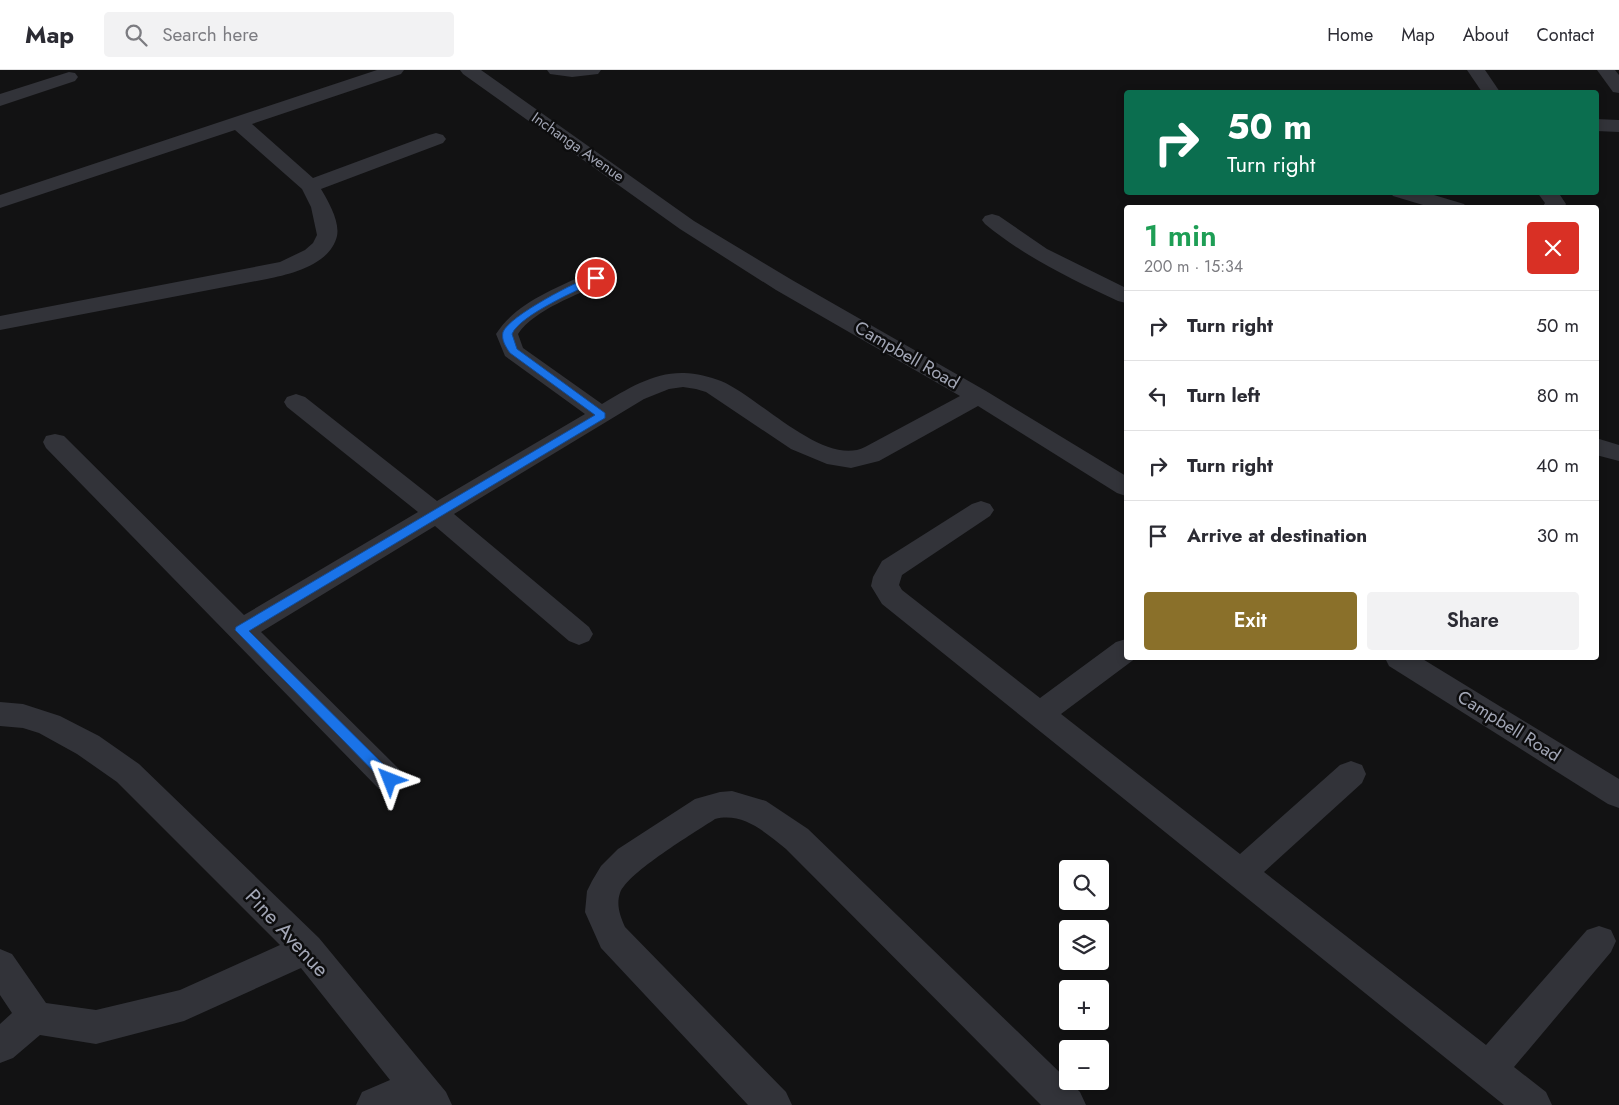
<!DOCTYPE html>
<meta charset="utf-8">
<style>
body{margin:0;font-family:Jost,sans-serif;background:#f2f2f3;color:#2b2b33;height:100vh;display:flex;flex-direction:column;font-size:19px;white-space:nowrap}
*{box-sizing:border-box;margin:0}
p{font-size:16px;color:#7c7c81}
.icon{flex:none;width:28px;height:28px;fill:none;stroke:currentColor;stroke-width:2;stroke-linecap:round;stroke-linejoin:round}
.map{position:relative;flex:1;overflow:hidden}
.sheet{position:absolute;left:1124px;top:135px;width:475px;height:455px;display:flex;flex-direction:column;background:#fff;border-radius:5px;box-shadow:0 2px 8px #0003}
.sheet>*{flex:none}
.guide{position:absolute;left:1124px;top:20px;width:475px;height:105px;border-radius:5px;box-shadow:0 2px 8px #0003;background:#0b6e4f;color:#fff;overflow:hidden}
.fabs{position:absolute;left:1059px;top:790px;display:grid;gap:10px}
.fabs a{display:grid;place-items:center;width:50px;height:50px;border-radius:5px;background:#fff;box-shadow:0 2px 8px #0003;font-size:25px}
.pin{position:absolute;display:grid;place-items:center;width:42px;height:42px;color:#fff;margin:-21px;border:2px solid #fff;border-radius:50%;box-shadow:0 1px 5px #0007}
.me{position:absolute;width:55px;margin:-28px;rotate:315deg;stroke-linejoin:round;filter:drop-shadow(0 0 4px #0008)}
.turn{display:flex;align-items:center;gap:18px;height:105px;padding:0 20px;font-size:22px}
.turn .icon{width:65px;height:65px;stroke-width:2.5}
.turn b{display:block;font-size:35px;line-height:42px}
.round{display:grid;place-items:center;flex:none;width:52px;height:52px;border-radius:5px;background:#f2f2f3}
.head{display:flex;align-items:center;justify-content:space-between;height:85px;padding:0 20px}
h1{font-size:30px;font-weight:600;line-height:38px;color:#1e9e55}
.cta{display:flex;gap:10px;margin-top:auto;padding:10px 20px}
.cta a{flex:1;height:58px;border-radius:5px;background:#8a702a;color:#fff;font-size:20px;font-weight:600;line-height:58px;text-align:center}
.cta a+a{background:#f2f2f3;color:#2b2b33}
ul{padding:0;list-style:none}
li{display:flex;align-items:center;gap:15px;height:70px;padding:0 20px;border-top:1px solid #e1e1e2}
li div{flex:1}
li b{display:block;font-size:19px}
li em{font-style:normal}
header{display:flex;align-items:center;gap:30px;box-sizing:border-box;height:70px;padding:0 25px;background:#fff;border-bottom:1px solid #e1e1e2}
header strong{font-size:24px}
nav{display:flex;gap:28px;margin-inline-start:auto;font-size:18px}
.search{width:350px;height:45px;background:#f2f2f3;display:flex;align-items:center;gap:12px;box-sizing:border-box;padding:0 18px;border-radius:5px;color:#7c7c81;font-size:19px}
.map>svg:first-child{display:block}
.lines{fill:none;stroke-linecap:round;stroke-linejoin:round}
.minor{fill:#323339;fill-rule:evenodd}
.route{fill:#1a73e8;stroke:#114b97}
.labels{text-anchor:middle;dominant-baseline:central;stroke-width:5;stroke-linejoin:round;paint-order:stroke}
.far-street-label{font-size:15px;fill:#a2a6b5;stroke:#0d0d0e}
.street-label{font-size:18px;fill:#a2a6b5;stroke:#0d0d0e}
.near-street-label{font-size:21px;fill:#a2a6b5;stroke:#0d0d0e}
</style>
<header>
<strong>Map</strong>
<div class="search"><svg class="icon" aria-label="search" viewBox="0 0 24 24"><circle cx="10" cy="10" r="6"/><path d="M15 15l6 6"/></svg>Search here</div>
<nav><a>Home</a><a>Map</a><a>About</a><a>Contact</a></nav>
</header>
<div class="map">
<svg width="1619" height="1035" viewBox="0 0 1619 1035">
<rect width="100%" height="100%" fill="#121213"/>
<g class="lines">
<g class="minor">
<path d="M377,0H404L401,4L252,54L313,108L429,65L436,63L443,65L446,69L443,73L321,119C328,131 340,151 337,166C330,195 291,204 267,209L0,260V246L280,192L305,180L313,173L317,165L311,137L302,119L235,60L0,138V125Z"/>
<path d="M460,0H481L694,151L792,210L986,321L1126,406V426L1117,423L978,336L879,391L851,398L827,394L791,379L706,322L696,319L683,317L669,319L644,329L454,444L589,557L593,564L589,571L579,575L569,571L435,456L261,562L401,701L406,710L401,719L390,723L379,719L46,378L43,372L46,366L55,364L64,366L244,545L418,442L287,337L284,332L287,327L296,324L305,327L437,431L585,344L505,286L496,264C517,232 555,219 588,203L596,201L604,203L607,208L604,213C578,224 534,240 518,264L523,278L602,334C627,319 654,302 684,303C696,303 710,307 721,311C758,326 824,398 865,377L960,326L776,220L680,159L463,4Z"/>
<path d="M547,0H601L598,4L572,7L550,4Z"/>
<path d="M1467,0H1485L1500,22H1482Z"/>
<path d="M1597,0H1615L1619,5V23L1613,22Z"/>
<path d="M69,2L75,3L78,7L75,11L0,36V24Z"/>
<path d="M1596,49L1619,50V62L1596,61Z"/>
<path d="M1390,122H1424L1464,134L1467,138H1433L1393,126Z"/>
<path d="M1537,122H1558L1566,134L1564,138H1542L1545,133Z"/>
<path d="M992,144L999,146L1047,179L1126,218V233L1118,231C1071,209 1025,187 985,154L982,150L985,146Z"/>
<path d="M1596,368L1619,375V391L1596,385Z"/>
<path d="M981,431L990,434L994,440L990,446L902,505L899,515L902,520L1040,628L1116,572L1126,569V588H1136L1061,644L1240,784L1340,695L1351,691L1362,695L1366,704L1362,713L1264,802L1486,975L1587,860L1599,856L1611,860L1616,871L1611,882L1514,997L1546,1022L1552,1035H1504L882,534L871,516L873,507L882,491L972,434Z"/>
<path d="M1385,588H1421L1619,709V738L1608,734L1389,596Z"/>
<path d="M0,632L23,634L60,646L99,666L139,694L319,868L446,1022L452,1035H356L362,1022L390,1010L301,898L184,951L96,974L40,965L13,988L0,993V954L12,943L0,925V879L12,884L46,933L96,940L180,920L280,875L117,712L77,684L39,663L23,658L0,656Z"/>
<path d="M732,721L766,731L808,759L1080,1022L1086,1035H1041L786,779C765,762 743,742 715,749C694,763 628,802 620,823C616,835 620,846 625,857L786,1022L792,1035H748L601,878L585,842L587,821L592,811L601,796L618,779L695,729L720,722Z"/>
</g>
</g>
<path class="route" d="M596,205L600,208L599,210C578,220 520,245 512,264L517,279L605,343V348L249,561L395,706L397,710L395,714L390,715L386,714L235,560L236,557L595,345L510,283C506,277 501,270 503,262C509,246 578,210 596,205Z"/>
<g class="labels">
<g class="far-street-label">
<text transform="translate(578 77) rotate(35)">Inchanga Avenue</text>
</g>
<g class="street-label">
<text transform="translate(907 285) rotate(30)">Campbell Road</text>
<text transform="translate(1509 656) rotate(32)">Campbell Road</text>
</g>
<g class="near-street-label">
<text transform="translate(287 863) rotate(47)">Pine Avenue</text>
</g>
</g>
</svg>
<div class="fabs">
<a><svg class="icon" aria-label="search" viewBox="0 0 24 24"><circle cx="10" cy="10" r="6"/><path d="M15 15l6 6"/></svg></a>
<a><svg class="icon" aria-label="layers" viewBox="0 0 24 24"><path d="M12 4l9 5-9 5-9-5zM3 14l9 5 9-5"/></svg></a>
<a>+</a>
<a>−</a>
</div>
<div class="pin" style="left:596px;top:208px;background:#d93025"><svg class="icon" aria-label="arrive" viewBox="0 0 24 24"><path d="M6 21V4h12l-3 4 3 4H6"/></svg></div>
<svg class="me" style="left:390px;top:710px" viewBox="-20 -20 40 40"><path d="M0-17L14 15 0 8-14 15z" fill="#1a73e8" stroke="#fff" stroke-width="4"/></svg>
<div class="guide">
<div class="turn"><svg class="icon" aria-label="right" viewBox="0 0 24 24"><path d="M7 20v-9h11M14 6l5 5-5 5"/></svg><div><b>50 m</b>Turn right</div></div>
</div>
<section class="sheet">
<div class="head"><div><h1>1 min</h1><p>200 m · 15:34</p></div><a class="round" style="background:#d93025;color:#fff"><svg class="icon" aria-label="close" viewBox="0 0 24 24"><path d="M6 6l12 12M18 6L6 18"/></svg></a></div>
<ul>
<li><svg class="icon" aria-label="right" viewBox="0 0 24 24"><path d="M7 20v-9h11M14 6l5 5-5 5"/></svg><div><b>Turn right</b></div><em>50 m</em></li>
<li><svg class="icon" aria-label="left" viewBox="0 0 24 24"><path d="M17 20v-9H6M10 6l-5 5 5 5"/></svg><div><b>Turn left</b></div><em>80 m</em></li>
<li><svg class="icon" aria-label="right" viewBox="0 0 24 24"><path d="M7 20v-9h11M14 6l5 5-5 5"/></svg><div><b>Turn right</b></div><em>40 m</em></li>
<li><svg class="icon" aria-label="arrive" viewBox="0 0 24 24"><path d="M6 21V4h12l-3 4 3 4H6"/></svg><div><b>Arrive at destination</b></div><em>30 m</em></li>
</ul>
<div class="cta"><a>Exit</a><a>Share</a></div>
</section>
</div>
